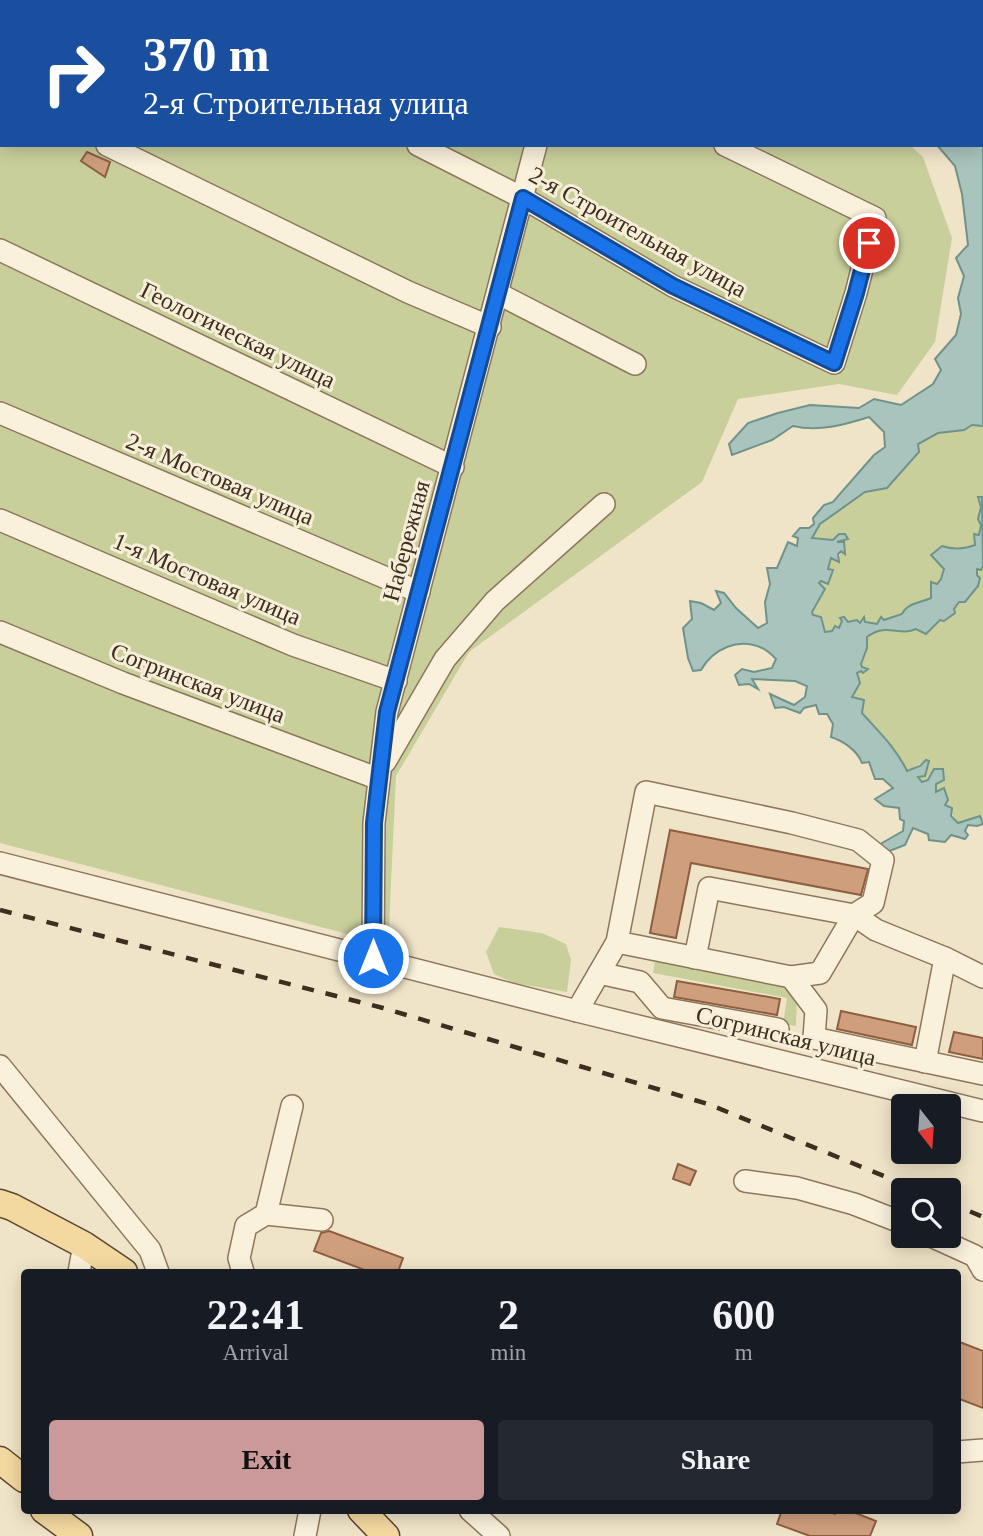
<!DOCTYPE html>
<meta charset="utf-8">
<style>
body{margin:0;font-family:Georgia,serif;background:#242831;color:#f1f3f6;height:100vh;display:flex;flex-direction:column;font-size:26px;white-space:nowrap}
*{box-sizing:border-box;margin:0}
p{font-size:23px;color:#9ea1a6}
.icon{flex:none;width:38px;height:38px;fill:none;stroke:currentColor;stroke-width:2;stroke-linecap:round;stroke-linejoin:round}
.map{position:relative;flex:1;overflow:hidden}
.panel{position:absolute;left:21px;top:1269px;width:940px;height:245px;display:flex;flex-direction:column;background:#171b24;border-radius:7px;box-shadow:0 4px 18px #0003}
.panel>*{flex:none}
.guide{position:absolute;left:0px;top:0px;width:984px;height:147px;box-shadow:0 4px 18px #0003;background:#1a4fa0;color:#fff;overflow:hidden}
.needle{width:46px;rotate:163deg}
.buttons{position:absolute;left:891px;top:1094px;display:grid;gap:14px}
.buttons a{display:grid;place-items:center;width:70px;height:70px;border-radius:7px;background:#171b24;box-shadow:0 4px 18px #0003;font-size:35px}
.pin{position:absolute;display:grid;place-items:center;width:60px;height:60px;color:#fff;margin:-30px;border:4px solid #fff;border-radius:50%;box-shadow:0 2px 7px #0007}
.me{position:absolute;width:77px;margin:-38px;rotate:0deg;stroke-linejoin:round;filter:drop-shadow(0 0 5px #0008)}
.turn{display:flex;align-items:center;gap:24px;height:147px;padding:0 28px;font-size:32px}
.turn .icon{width:91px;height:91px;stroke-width:2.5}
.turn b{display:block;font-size:49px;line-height:60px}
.eta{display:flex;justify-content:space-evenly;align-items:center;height:119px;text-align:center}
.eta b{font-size:42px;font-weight:800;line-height:49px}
.button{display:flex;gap:14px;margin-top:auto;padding:14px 28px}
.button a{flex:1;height:80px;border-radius:7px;background:#cc999b;color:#111;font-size:28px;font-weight:800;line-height:80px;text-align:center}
.button a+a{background:#242831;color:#f1f3f6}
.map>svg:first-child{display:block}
.green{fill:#c9cf9b}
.water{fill:#a9c4bc;stroke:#6f938a;stroke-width:2}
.building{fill:#cf9f7d;stroke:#8d5f41;stroke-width:2}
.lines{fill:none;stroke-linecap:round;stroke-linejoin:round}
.minor-casing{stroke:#8d765c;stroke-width:24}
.major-casing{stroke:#5b4430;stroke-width:29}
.minor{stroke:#faf1dc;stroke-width:21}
.major{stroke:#f3d9a0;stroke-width:26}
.rail{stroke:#3d2e20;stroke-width:4.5;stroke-dasharray:12 12;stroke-linecap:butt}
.route-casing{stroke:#114b97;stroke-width:18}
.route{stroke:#1a73e8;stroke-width:12}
.labels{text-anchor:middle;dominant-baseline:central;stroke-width:6;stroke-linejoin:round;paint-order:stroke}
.street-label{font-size:24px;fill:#3d2e20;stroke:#f7eed8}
</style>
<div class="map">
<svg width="983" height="1536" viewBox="0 0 983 1536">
<rect width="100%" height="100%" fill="#f0e4c8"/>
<g class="green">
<path d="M0,0L840,2H2V145H910L923,157L952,238L935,342L897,395L839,384L738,399L702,482L469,652L396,776L388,948L355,936L0,843Z"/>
<path d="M972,425L983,426V498L979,535H974L975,545L964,549L932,555L944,569L941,579L937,584L932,582L931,598C920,603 907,603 902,614L877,624L842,621L839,628L826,632L821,617L813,615L812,612L823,593L818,584L821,580L827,584L831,570L827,569L831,557L839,558L841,551L844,554L839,543L836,542L848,539L845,534H839L833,540L811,538L820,524L865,492L887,488L919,452L917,444L938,433L964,430Z"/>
<path d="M983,566V823L979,816L958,823L945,805L943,789L936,792V784L928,780L921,782L917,777L926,760L907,772C894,743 869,724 851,697L860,683L856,673L867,669L862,667L861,664L867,648L866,638C884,624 910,629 931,629L959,602H965L978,586L977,569L981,570Z"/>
<path d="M499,927L542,933L566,944L571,960L567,992L514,983L494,974L486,952Z"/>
<path d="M656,955L786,981L797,996L796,1026L783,1024L787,998L653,973Z"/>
</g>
<path class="water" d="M909,0H983V426L972,425L964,430L938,433L918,444L919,452L887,488L865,492L820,524L812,538L833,540L839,534H845L848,539L837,542H844L845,554L841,551L838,554L839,562L831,558L828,569L833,570L828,584L821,581L819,583L825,589L812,612L813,615L821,617L825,632L832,631L835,626L839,628L842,621L840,618L844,617L848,622L857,620L860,623L864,617L865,622L877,624L881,617L884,620L902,614C907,603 920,603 931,598V582L937,584L941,579L944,569L931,555L942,546C954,550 963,549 975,545L974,534L979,535L981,525L978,519L981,507L978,497H982L983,566L981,570L977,569V575L980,578L978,586L965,602H959L954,609L955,613L944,621L940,620L926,634L916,629C899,637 887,622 867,637V648L861,664L862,667L868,669L863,673L861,671L857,673L860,683L852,697L864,700L862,713C879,732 896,748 907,771L920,766L926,760L929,761L925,776L918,777L922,782L928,780L934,769H943L944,780L936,784V792L944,788L948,800L945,805L952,808L951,816L958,823L980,816L983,824L977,826L968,825L965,831L968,835L965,839L951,835L945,842L929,840L928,834L913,828L905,845L884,853L877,846L903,831L904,821L900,819L899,808L884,806L875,799L893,788L883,779H875L869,762L862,763C857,750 843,741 831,737L833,724L827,714H819L816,705L804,708L800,713L784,707L775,708L770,694L794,705L805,697L807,686L795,681L752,679L758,689L749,684L739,685L735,675L742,669L754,672L772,668L776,659C772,655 767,650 762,648C738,637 713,649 701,670L693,671L688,658L683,628L692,619L690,601L701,603L714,610L721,603L716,591L724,593L736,608L758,628L767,623L765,602L770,584L767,568H777L788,542L797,546L798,538L793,536L800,528H809L814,524L813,518L824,505L833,502L874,455L885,447L884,432L869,417C844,425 819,432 793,426L772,440L732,455L729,444L748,423L778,413L810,405L859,408L874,399L901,405L933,384L941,370L935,359L956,335L961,314L958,298L964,276L956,258L968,245L962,194L955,166L937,145H982V2H908Z"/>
<g class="building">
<path d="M87,152L110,162L105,177L81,161Z"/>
<path d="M670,830L868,869L861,895L691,863L676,938L650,933Z"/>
<path d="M677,981L780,999L777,1015L674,997Z"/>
<path d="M841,1011L916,1027L912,1045L837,1029Z"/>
<path d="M954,1032L983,1038V1059L949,1052Z"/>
<path d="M678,1164L696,1171L690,1185L673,1179Z"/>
<path d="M329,1231L403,1258L398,1272H370L314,1251L321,1233Z"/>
<path d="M957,1341L983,1351V1408L957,1398Z"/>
<path d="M782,1510H825L835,1514L837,1510H848L876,1521L870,1536H810L777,1524Z"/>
</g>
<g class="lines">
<g class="minor-casing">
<g id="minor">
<path d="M125,0L129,2"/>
<path d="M427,0L431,2"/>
<path d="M770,0L774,2"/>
<path d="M573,2L574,0"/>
<path d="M0,10L2,3"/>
<path d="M0,93L2,94"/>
<path d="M107,145L408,292L490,327"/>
<path d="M418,145L523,198L673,286L834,363L856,293L875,218L725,145"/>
<path d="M0,250L453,467"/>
<path d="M499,294L635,364"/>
<path d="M0,413L419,592"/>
<path d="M0,520L293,645L396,681"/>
<path d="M0,632L123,683L379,779"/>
<path d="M385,762L445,659L495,601L604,504"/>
<path d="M0,863L577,1011L983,1111"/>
<path d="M373,958L374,823L387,712L536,145"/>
<path d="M695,958L709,888L854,915L876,930L945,958L983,977"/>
<path d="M599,973L640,982L662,1008L778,1029"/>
<path d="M791,977L816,1010L814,1038L983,1074"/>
<path d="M577,1011L617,942L646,792L792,823L858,840L883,860L873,903L854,915L820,973L791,977L617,942"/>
<path d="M925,1062L945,958"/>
<path d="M0,1066L150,1250L158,1272"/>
<path d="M745,1181L797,1188L854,1204L903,1223"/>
<path d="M266,1214L292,1106"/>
<path d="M931,1236L975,1256L983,1270"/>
<path d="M79,1272L84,1245"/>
<path d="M243,1272L239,1258L246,1226L266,1214L322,1220"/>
<path d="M957,1452L983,1450"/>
<path d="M470,1510L499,1536"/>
<path d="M305,1536L310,1510"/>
</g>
</g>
<g class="major-casing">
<g id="major">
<path d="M0,1203L12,1207L84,1245L124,1272"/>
<path d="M0,1460L24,1479"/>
<path d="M44,1510L79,1536"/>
<path d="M361,1510L386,1536"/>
</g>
</g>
<use href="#minor" class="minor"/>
<use href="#major" class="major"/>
<g class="rail">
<path d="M0,910L383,1008L708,1104L918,1190"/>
<path d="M948,1202L983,1217"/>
</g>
</g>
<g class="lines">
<g class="route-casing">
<path id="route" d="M373,958L374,823L387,712L523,198L673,286L834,363L856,293L869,243"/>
</g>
<use href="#route" class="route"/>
</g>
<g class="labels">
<g class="street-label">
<text transform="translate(638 232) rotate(29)">2-я Строительная улица</text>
<text transform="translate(238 335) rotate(26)">Геологическая улица</text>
<text transform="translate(220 479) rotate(23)">2-я Мостовая улица</text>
<text transform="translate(406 541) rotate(-75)">Набережная</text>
<text transform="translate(207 579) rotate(23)">1-я Мостовая улица</text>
<text transform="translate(198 683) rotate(21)">Согринская улица</text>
<text transform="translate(786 1036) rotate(14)">Согринская улица</text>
</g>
</g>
</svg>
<div class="buttons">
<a><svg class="needle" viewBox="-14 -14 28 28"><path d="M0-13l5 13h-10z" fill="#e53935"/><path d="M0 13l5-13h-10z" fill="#9ea1a6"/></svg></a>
<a><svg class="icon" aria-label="search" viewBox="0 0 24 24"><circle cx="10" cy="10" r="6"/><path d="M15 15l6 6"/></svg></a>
</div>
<div class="pin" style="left:869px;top:243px;background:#d93025"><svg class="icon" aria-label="arrive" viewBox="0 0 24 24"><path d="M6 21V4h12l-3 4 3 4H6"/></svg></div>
<svg class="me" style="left:373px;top:958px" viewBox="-20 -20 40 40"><circle r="17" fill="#1a73e8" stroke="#fff" stroke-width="3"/><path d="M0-11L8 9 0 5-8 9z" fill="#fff"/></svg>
<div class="guide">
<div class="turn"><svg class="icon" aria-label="right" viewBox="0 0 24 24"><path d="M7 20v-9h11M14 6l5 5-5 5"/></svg><div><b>370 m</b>2-я Строительная улица</div></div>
</div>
<section class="panel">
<div class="eta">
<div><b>22:41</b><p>Arrival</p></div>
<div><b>2</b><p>min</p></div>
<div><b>600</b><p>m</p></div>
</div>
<div class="button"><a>Exit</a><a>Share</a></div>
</section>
</div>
